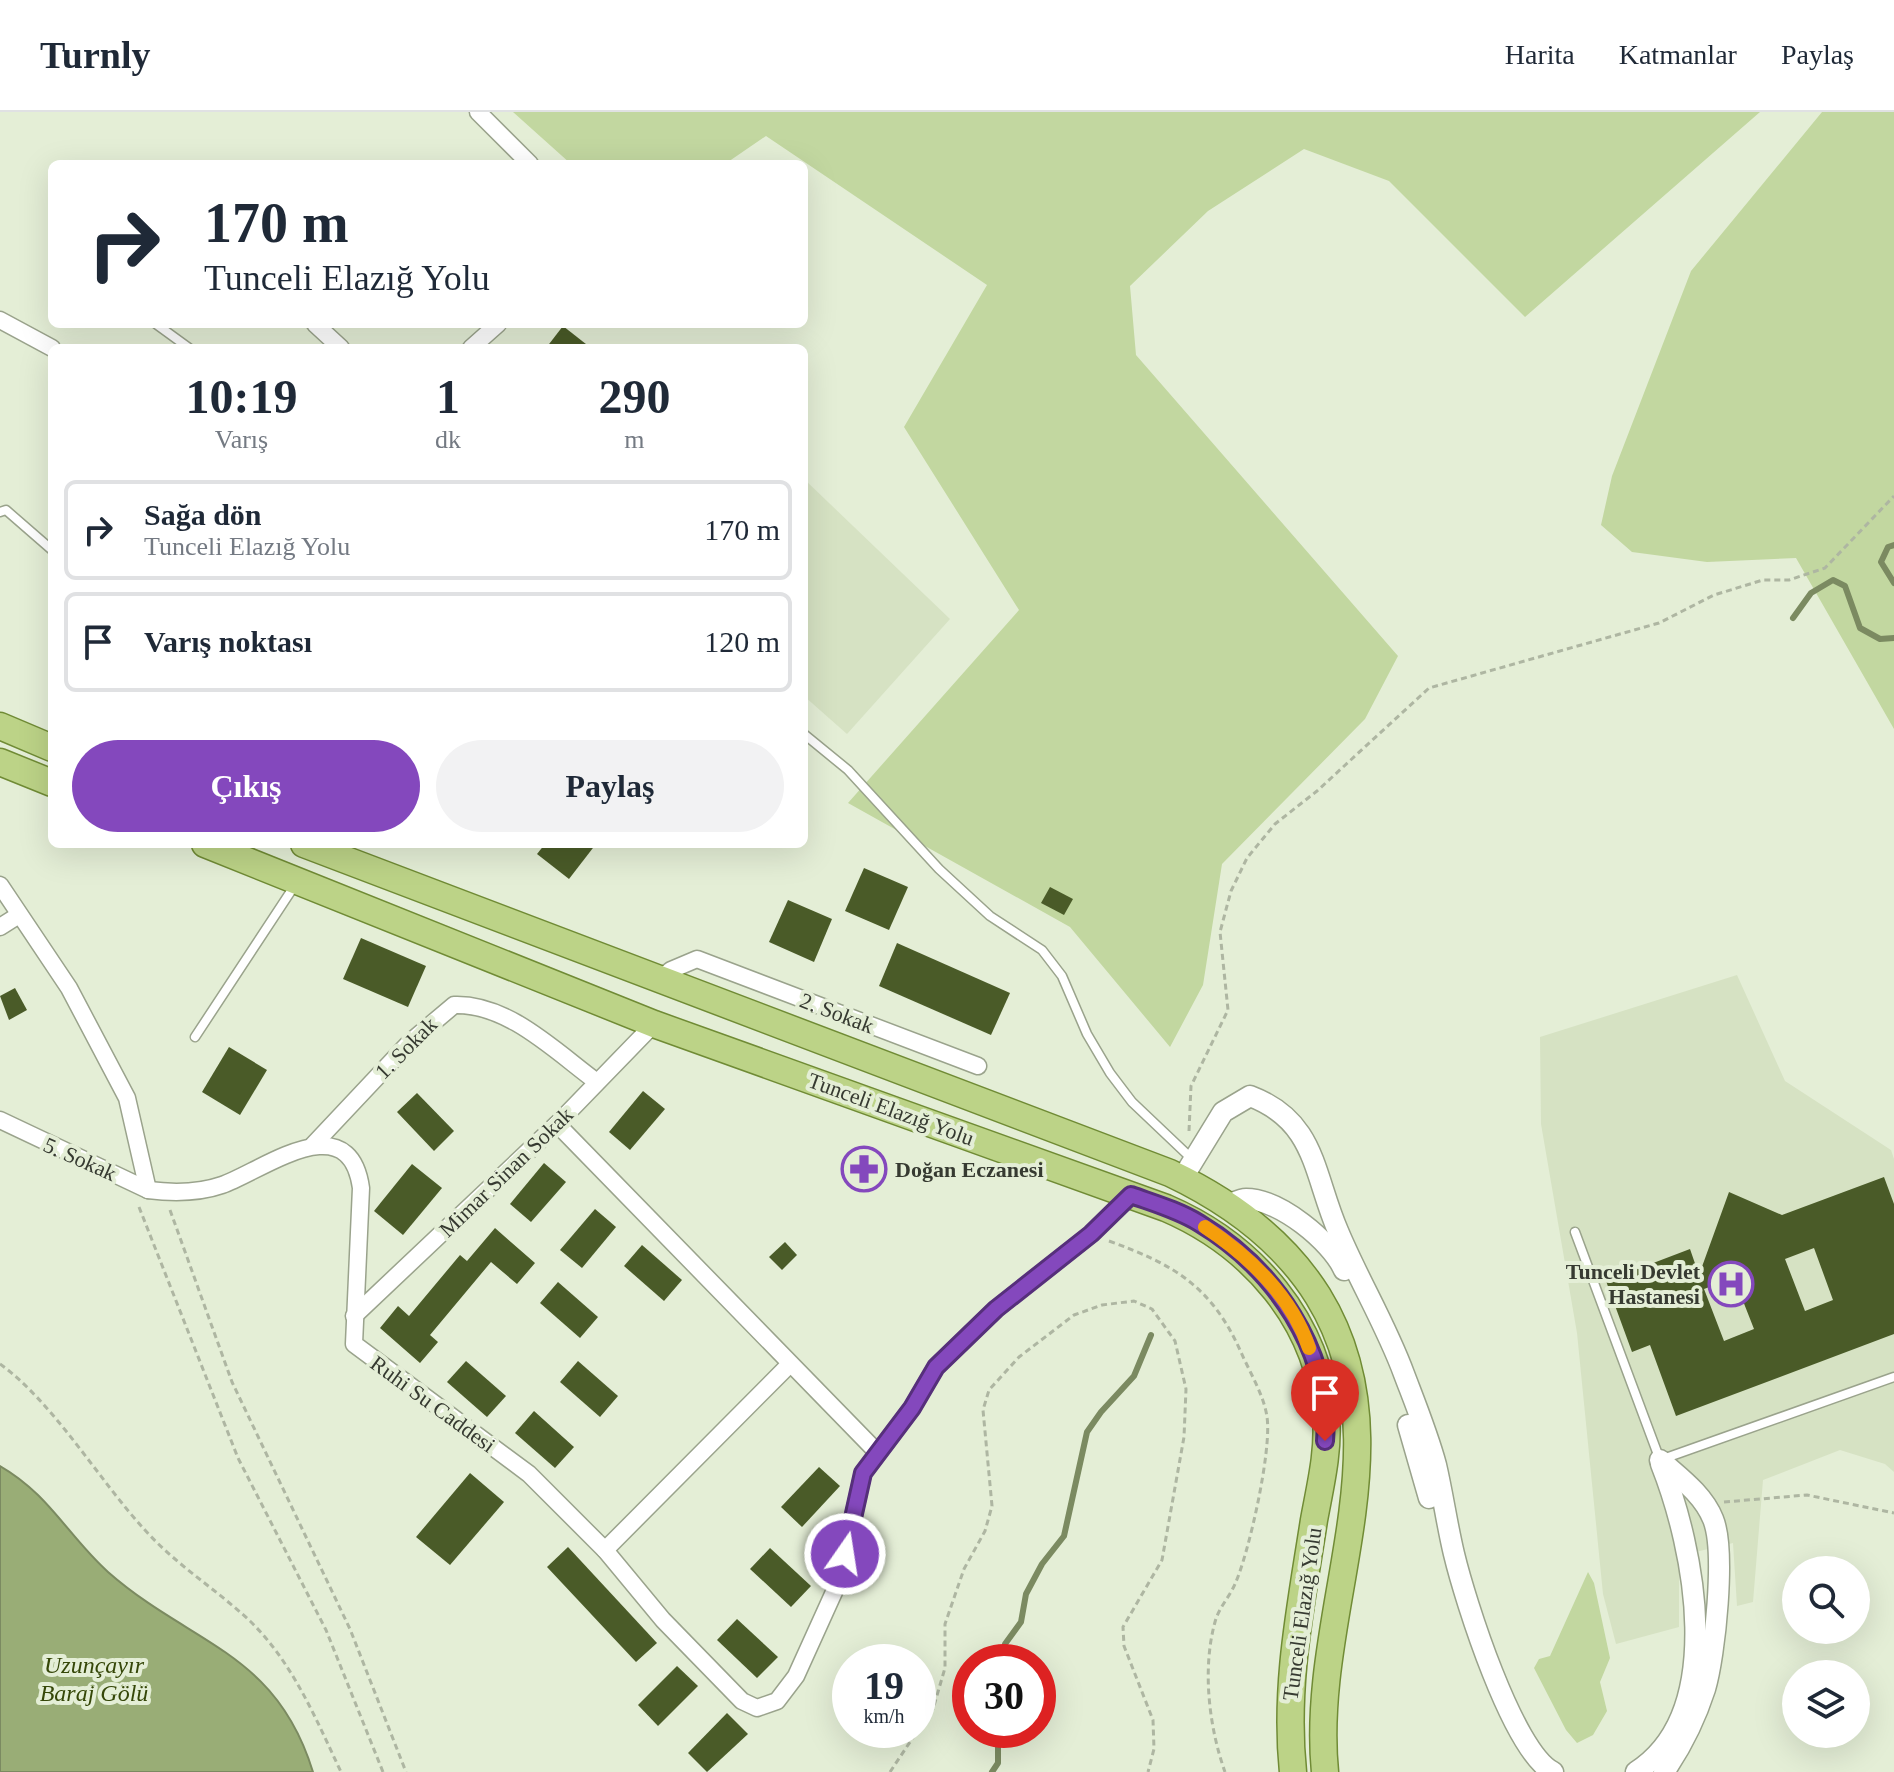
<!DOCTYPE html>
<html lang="tr">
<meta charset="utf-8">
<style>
body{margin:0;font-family:Georgia,serif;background:#f2f2f3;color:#1f2937;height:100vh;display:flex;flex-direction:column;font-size:30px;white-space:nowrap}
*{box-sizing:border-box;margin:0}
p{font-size:26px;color:#747a83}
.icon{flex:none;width:44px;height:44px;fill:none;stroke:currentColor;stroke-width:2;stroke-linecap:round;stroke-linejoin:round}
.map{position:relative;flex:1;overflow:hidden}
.panel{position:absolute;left:48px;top:232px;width:760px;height:504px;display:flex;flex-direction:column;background:#fff;border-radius:12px;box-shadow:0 8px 32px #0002}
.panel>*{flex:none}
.guide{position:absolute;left:48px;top:48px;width:760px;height:168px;border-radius:12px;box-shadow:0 8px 32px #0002;background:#fff;color:#1f2937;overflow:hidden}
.tools{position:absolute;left:1782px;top:1444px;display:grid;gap:16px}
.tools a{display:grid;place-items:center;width:88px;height:88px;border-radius:50%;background:#fff;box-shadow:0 8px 32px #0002;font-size:40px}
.speed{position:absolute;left:832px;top:1532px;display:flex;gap:16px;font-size:40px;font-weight:700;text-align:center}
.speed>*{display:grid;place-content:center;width:104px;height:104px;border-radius:50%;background:#fff;box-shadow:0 8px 32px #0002;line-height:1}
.speed small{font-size:20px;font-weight:400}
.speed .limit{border:12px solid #d22;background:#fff;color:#111}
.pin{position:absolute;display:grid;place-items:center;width:68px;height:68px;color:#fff;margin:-82px -34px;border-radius:50% 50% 50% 0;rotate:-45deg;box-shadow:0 0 8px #0007}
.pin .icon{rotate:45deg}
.me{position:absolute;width:88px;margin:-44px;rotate:13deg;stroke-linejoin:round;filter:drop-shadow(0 0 6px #0008)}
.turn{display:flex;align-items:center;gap:28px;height:168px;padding:0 24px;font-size:36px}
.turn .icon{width:104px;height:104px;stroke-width:2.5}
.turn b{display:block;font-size:56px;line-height:68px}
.eta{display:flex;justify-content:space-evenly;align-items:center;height:136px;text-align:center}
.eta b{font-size:48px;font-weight:800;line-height:56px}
.cta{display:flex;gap:16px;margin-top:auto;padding:16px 24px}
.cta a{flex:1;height:92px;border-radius:48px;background:#8448bd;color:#fff;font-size:32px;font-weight:800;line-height:92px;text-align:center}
.cta a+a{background:#f2f2f3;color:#1f2937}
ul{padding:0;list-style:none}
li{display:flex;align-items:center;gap:24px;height:100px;margin:0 16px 12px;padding:0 8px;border:4px solid #e0e1e3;border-radius:12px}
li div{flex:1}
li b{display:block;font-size:30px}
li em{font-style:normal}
header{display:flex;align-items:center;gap:48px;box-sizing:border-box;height:112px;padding:0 40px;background:#fff;border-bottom:2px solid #e0e1e3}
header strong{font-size:38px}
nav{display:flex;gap:44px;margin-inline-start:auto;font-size:28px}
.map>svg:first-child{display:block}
.built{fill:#d6e2c3}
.green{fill:#c2d7a0}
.water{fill:#99ad76;stroke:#7b8a61;stroke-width:2}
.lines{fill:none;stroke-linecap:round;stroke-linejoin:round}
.stream{stroke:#7b8a61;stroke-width:6}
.building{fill:#4a5b28;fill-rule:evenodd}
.service-casing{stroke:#9aa38c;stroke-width:11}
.minor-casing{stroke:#9aa38c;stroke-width:19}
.tertiary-casing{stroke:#9aa38c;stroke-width:23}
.primary-casing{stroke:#708b35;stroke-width:29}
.path{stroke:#aeb6a2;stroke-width:3;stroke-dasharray:6 4;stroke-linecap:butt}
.service{stroke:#fff;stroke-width:8}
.minor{stroke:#fff;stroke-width:16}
.tertiary{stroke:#fff;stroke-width:20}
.primary{stroke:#bcd387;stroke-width:26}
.route-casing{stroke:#562f7b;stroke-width:20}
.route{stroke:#8448bd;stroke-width:14}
.slow{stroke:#f59e0b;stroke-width:14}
.labels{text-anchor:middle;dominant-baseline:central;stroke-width:8;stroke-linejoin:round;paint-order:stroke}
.street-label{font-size:22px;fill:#363a31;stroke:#e4eed6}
.poi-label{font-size:22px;font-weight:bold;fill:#363a31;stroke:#e4eed6;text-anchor:start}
.water-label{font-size:24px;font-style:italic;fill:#354708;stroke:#e4eed6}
</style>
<header>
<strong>Turnly</strong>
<nav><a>Harita</a><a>Katmanlar</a><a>Paylaş</a></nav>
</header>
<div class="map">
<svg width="1894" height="1660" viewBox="0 0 1894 1660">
<rect width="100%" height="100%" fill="#e4eed6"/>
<g class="built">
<path d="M804,367L950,507L847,622L804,584Z"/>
<path d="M1737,863L1785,969L1891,1038L1894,1047V1360L1885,1352L1840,1338L1763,1368L1753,1490L1737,1494L1733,1431L1679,1444V1515L1616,1532L1603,1482L1577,1221L1541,1012L1540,925Z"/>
</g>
<g class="green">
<path d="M513,0H1760L1525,205L1389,69L1304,37L1208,99L1130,174L1136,243L1398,544L1365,607L1222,752L1203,873L1170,935L1070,815L848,691L1019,498L904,315L987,173L766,24L725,52H571Z"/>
<path d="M1822,0H1894V617L1796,446L1707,450L1632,440L1601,413L1612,364L1691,159Z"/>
<path d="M1588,1460L1594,1471L1610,1546L1600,1570L1607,1599L1593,1623L1577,1631L1566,1618L1534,1556L1539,1547L1550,1544Z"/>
</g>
<path class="water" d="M0,1354C49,1382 68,1424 108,1460C191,1533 276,1539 313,1660H0Z"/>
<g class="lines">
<g class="stream">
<path d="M1894,433L1888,435L1881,450L1894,471"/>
<path d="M1793,506L1811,481L1833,468L1845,474L1860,516L1880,527L1894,526"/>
<path d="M1003,1550L1005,1532L1021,1510L1026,1482L1042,1452L1064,1424L1087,1320L1101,1300L1134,1264L1151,1223"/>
<path d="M992,1660L998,1651V1618"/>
</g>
</g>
<g class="building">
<path d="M563,214L591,236H546Z"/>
<path d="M545,732H596L569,767L537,742Z"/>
<path d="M864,756L908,775L889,818L845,799Z"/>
<path d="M1050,775L1073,787L1064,803L1041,791Z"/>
<path d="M788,788L832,807L814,850L769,830Z"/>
<path d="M361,826L426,854L408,895L343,867Z"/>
<path d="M897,831L1010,881L991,923L879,874Z"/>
<path d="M15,876L27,898L9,908L0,884Z"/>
<path d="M229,935L267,958L240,1003L202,980Z"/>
<path d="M643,979L665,997L630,1038L609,1020Z"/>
<path d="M417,981L454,1019L434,1039L397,1000Z"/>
<path d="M544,1051L566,1070L531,1110L510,1092Z"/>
<path d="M412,1052L442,1076L403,1123L374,1099Z"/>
<path d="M1884,1065L1894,1092V1222L1676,1304L1650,1233L1632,1240L1606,1169L1690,1137L1699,1163L1729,1080L1782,1103ZM1814,1136L1833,1188L1805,1199L1785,1147ZM1734,1166L1754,1217L1724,1229L1704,1177Z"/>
<path d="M595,1097L616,1115L582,1156L560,1138Z"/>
<path d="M495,1116L535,1151L517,1172L491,1150L430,1223L438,1230L420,1251L380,1216L398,1194L409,1204L460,1143L467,1149Z"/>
<path d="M785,1130L797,1143L782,1158L769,1145Z"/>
<path d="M642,1133L682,1168L664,1189L624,1154Z"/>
<path d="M558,1170L598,1205L580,1226L540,1191Z"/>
<path d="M466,1249L506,1284L487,1305L447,1270Z"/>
<path d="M578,1249L618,1284L600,1305L560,1270Z"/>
<path d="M534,1299L574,1335L555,1356L515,1321Z"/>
<path d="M819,1355L840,1374L802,1415L781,1395Z"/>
<path d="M470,1361L504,1390L450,1453L416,1425Z"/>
<path d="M568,1435L657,1531L636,1550L547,1455Z"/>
<path d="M770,1436L811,1474L791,1495L750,1457Z"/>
<path d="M737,1507L778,1545L757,1566L717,1528Z"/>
<path d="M677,1554L698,1574L658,1614L638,1593Z"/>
<path d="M727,1601L748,1622L707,1660L688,1641Z"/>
</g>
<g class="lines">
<g class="service-casing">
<g id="service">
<path d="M156,212L189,236"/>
<path d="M0,400L6,398L52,438"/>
<path d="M804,622L848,658L939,757L990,804L1042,838L1062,864L1087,922L1110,961L1132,990L1191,1046"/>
<path d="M195,925L295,773"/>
<path d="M1575,1120L1660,1348L1894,1265"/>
</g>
</g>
<g class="minor-casing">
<g id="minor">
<path d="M478,0L530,52"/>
<path d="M0,208L52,236"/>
<path d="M315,212L341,236"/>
<path d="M471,236L498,212"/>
<path d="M0,773L69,876L127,986L148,1078"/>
<path d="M0,815L19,803"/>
<path d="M658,868L671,858L697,847L978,954"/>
<path d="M0,1008L148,1078C172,1081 199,1081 222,1073C262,1059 349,991 361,1076L354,1232L529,1362L605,1438L663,1508L742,1589L757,1596L777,1589L796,1564L839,1469L863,1361L912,1296L936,1255L996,1197L1091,1122L1131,1083"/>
<path d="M557,1012L876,1339"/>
<path d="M313,1033L409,931L454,893C508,891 556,940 597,970"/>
<path d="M354,1204L557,1012L654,912"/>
<path d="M605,1438L789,1253"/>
</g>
</g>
<g class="tertiary-casing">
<g id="tertiary">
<path d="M1182,1067L1223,1000L1250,984C1316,1009 1313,1061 1338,1119C1358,1167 1386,1213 1404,1262C1415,1291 1428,1323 1436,1353C1443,1383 1447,1413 1454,1442C1465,1488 1513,1640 1553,1660"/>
<path d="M1228,1093C1233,1091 1241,1087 1246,1087C1279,1087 1331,1129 1344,1158"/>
<path d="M1408,1313L1429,1386"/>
<path d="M1660,1348C1679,1365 1703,1382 1713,1407C1726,1438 1715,1544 1705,1577C1695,1608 1682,1634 1664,1660"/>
<path d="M1636,1660C1728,1601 1694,1435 1661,1352"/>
</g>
</g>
<g class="primary-casing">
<g id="primary">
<path d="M0,614L52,636"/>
<path d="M0,650L52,671"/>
<path d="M205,732L654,912L1166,1096C1252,1133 1319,1209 1326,1306C1329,1339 1320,1375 1314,1408C1301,1493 1284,1574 1293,1660"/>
<path d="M304,732L1170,1061C1229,1089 1283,1128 1318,1184C1410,1333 1309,1499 1325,1660"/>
</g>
</g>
<g class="path">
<path d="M1189,1019L1191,974L1228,898L1220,820L1231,779L1247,746L1275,712L1317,679L1429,576L1659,511L1714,483L1763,468H1789L1825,456L1894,384"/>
<path d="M139,1095L238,1346L326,1518L383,1660"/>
<path d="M170,1098L232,1270L350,1517L406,1660"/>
<path d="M1109,1129C1173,1152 1211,1174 1240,1238C1249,1259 1264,1283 1267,1305C1272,1338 1249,1441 1235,1472C1229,1486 1219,1495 1215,1510C1202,1557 1209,1615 1225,1660"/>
<path d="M0,1252C53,1290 99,1368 144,1417C176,1453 216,1477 250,1509C293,1551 316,1607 341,1660"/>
<path d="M1724,1390L1807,1383L1894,1401"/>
<path d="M918,1618L933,1597L945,1556V1512L964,1457L985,1419L992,1394L983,1298L989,1278L1019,1245L1074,1203L1102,1193L1134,1189L1152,1197L1175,1229L1186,1277L1184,1325L1162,1448L1123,1515L1124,1534L1153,1608L1154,1637L1148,1660"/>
<path d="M890,1660L918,1618"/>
</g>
<use href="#service" class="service"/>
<use href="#minor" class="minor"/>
<use href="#tertiary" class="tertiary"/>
<use href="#primary" class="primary"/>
</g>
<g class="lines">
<g class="route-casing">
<path id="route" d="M845,1442L863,1361L912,1296L936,1255L996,1197L1091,1122L1131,1083C1153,1091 1178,1098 1199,1111C1274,1156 1332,1239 1325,1329"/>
</g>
<use href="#route" class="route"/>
<path class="slow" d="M1205,1115C1249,1144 1292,1185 1309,1236"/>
</g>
<defs>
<g id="pharmacy-ring" transform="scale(2.3)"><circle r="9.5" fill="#e4eed6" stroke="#8448bd" stroke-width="1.5"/><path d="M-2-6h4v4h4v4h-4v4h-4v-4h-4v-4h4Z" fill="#8448bd"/></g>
<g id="hospital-ring" transform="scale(2.3)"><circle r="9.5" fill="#e4eed6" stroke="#8448bd" stroke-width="1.5"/><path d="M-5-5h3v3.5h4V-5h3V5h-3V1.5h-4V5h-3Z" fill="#8448bd"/></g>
</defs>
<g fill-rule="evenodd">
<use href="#pharmacy-ring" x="864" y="1057"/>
<use href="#hospital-ring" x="1731" y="1172"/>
</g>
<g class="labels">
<g class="street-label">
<text transform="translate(837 901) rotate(21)">2. Sokak</text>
<text transform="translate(406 936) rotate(-45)">1. Sokak</text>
<text transform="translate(891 997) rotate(20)">Tunceli Elazığ Yolu</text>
<text transform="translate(80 1047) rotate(24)">5. Sokak</text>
<text transform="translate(506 1060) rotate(-44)">Mimar Sinan Sokak</text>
<text transform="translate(433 1292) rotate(36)">Ruhi Su Caddesi</text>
<text transform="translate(1302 1502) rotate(-82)">Tunceli Elazığ Yolu</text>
</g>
<g class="poi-label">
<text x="895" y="1057">Doğan Eczanesi</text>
<text x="1700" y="1159" text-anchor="end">Tunceli Devlet<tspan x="1700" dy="25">Hastanesi</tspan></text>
</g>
<g class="water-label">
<text x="94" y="1553">Uzunçayır<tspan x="94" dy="28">Baraj Gölü</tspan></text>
</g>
</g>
</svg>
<div class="tools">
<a><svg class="icon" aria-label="search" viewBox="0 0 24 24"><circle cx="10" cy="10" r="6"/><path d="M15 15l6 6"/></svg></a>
<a><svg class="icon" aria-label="layers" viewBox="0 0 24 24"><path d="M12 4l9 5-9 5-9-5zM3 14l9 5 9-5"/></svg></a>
</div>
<div class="speed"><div>19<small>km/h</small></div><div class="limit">30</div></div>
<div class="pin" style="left:1325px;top:1329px;background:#d93025"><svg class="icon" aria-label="arrive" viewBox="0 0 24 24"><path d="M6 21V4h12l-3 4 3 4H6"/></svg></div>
<svg class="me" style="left:845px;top:1442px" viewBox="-20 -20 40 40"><circle r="17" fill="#8448bd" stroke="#fff" stroke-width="3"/><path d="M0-11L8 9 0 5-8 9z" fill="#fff"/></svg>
<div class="guide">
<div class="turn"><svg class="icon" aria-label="right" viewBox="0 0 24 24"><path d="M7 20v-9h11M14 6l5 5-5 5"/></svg><div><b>170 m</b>Tunceli Elazığ Yolu</div></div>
</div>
<section class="panel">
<div class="eta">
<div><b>10:19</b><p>Varış</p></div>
<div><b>1</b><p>dk</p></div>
<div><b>290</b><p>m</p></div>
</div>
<ul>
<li><svg class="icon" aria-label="right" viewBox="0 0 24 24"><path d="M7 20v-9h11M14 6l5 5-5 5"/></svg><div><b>Sağa dön</b><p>Tunceli Elazığ Yolu</p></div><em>170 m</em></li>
<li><svg class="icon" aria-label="arrive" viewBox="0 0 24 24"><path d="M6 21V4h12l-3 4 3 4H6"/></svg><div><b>Varış noktası</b></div><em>120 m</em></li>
</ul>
<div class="cta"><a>Çıkış</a><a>Paylaş</a></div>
</section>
</div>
